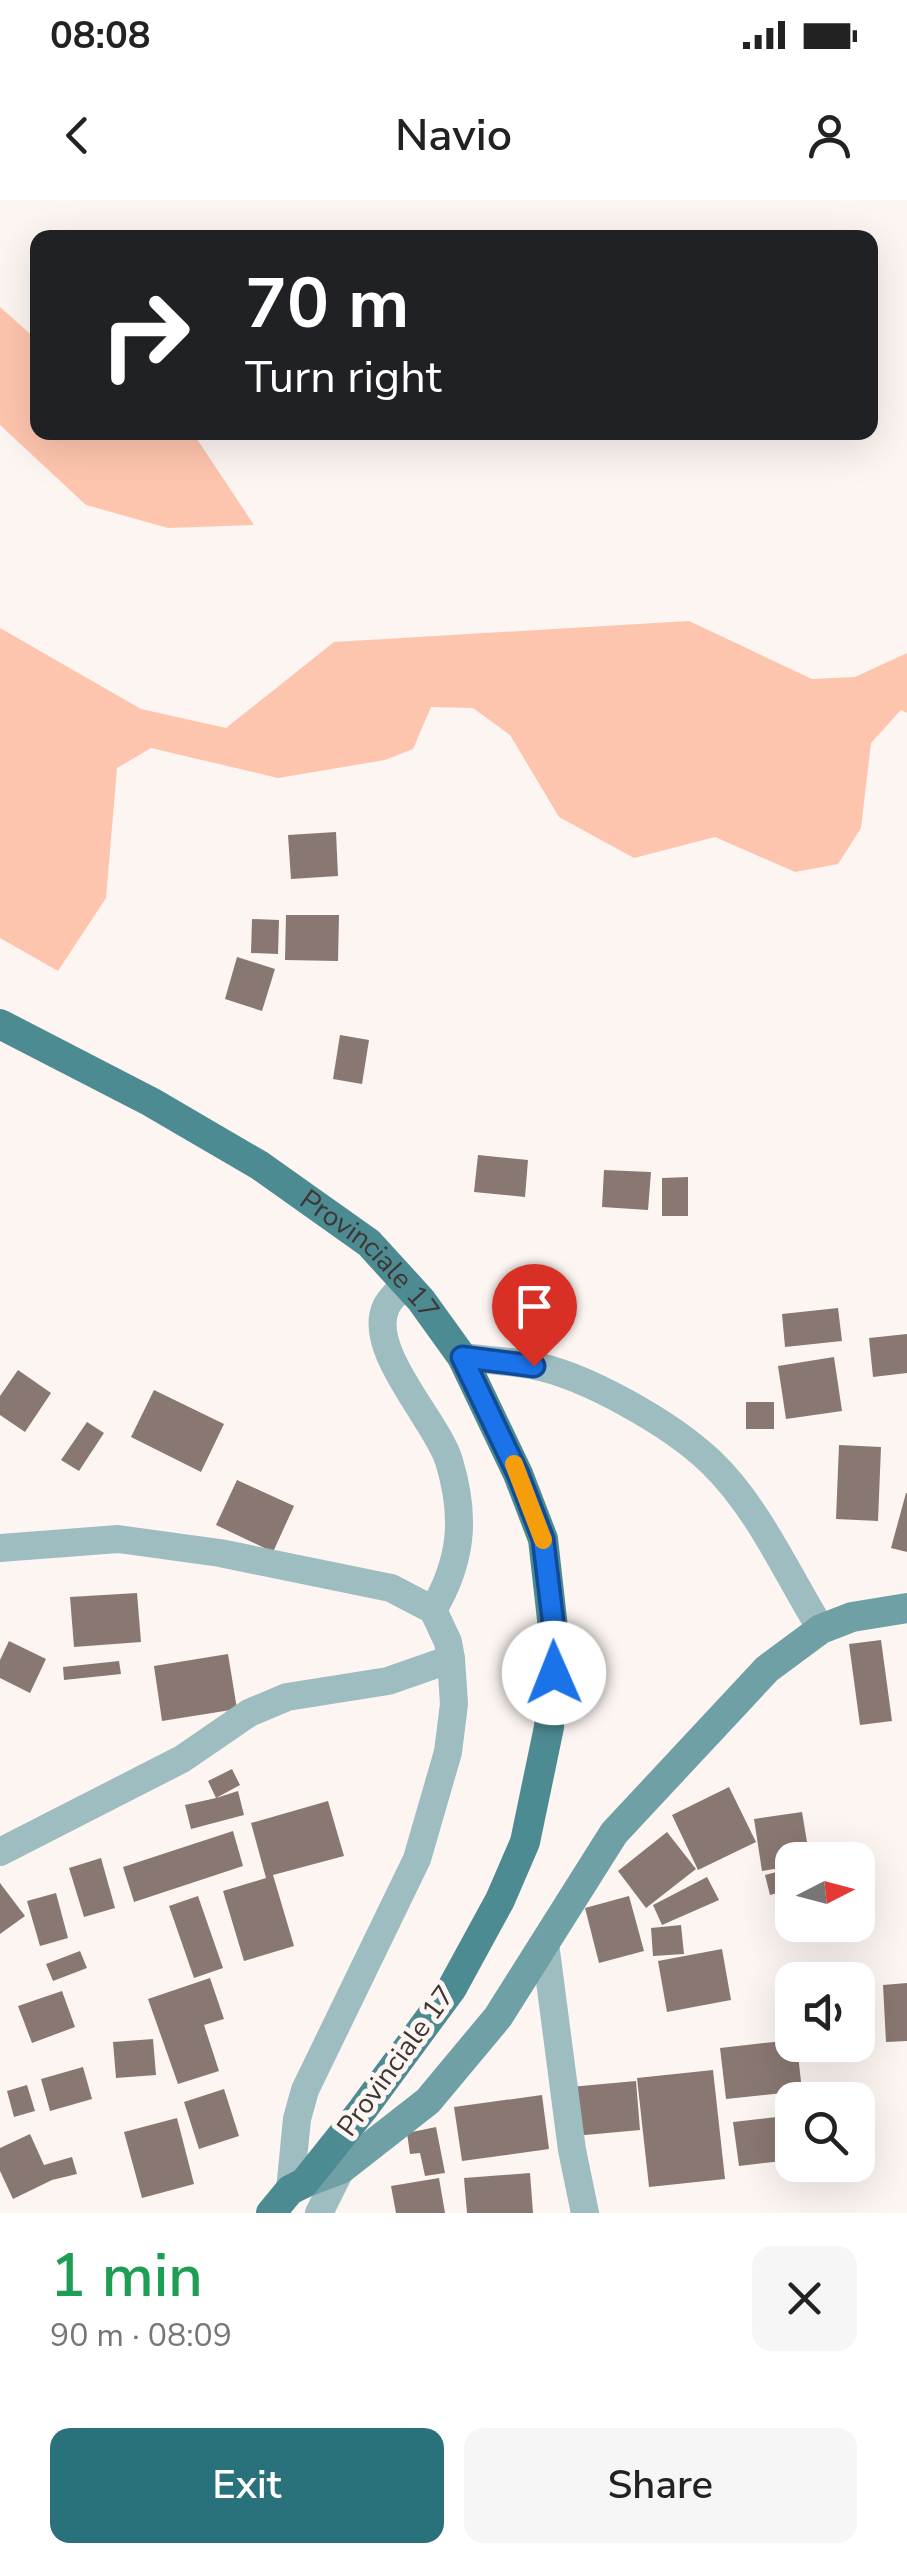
<!DOCTYPE html>
<meta charset="utf-8">
<style>
body{margin:0;font-family:"Nunito Sans",sans-serif;background:#f6f6f6;color:#222;height:100vh;display:flex;flex-direction:column;font-size:38px;white-space:nowrap}
*{box-sizing:border-box;margin:0}
p{font-size:32px;color:#767676}
.icon{flex:none;width:55px;height:55px;fill:none;stroke:currentColor;stroke-width:2;stroke-linecap:round;stroke-linejoin:round}
.map{position:relative;height:2013px;overflow:hidden}
.drawer{display:flex;flex-direction:column;background:#fff;flex:1}
.drawer>*{flex:none}
.banner{position:absolute;left:30px;top:30px;width:848px;height:210px;border-radius:20px;box-shadow:0 10px 40px #0002;background:#202124;color:#fff;overflow:hidden}
.needle{width:65px;rotate:84deg}
.tools{position:absolute;left:775px;top:1642px;display:grid;gap:20px}
.tools a{display:grid;place-items:center;width:100px;height:100px;border-radius:20px;background:#fff;box-shadow:0 10px 40px #0002;font-size:50px}
.pin{position:absolute;display:grid;place-items:center;width:85px;height:85px;color:#fff;margin:-102px -42px;border-radius:50% 50% 50% 0;rotate:-45deg;box-shadow:0 0 10px #0007}
.pin .icon{rotate:45deg}
.me{position:absolute;width:110px;margin:-55px;rotate:359deg;stroke-linejoin:round;filter:drop-shadow(0 0 8px #0008)}
.turn{display:flex;align-items:center;gap:35px;height:210px;padding:0 50px;font-size:45px}
.turn .icon{width:130px;height:130px;stroke-width:2.5}
.turn b{display:block;font-size:70px;line-height:85px}
.round{display:grid;place-items:center;flex:none;width:105px;height:105px;border-radius:20px;background:#f6f6f6}
.overview{display:flex;align-items:center;justify-content:space-between;height:170px;padding:0 50px}
h1{font-size:60px;font-weight:600;line-height:75px;color:#1e9e55}
.cta{display:flex;gap:20px;margin-top:auto;padding:20px 50px}
.cta a{flex:1;height:115px;border-radius:20px;background:#29727b;color:#fff;font-size:40px;font-weight:600;line-height:115px;text-align:center}
.cta a+a{background:#f6f6f6;color:#222}
.status{display:flex;justify-content:space-between;align-items:center;height:70px;padding:0 50px;background:#fff;direction:ltr}
.status svg{height:28px;fill:currentColor}
header{display:flex;justify-content:space-between;align-items:center;height:130px;padding:0 50px;background:#fff;font-size:45px;font-weight:600}
.map>svg:first-child{display:block}
.green{fill:#fec5ae}
.building{fill:#897871}
.lines{fill:none;stroke-linecap:round;stroke-linejoin:round}
.street{stroke:#9dbdc0;stroke-width:28}
.secondary{stroke:#6fa0a6;stroke-width:30}
.primary{stroke:#4c8b92;stroke-width:30}
.route-casing{stroke:#114b97;stroke-width:25}
.route{stroke:#1a73e8;stroke-width:18}
.slow{stroke:#f59e0b;stroke-width:18}
.labels{text-anchor:middle;dominant-baseline:central;stroke-width:10;stroke-linejoin:round;paint-order:stroke}
.street-label{font-size:28px;fill:#3e3633;stroke:#fdf5f2}
</style>
<div class="status"><b>08:08</b><svg viewBox="0 0 49 12"><path d="M0 12V9h3v3zM5 12V6h3v6zM10 12V3h3v9zM15 12V0h3v12zM26 1h20v11H26zM47 4h2v5h-2z"/></svg></div>
<header><svg class="icon" aria-label="back" viewBox="0 0 24 24"><path d="M15 5l-7 7 7 7"/></svg>Navio<svg class="icon" aria-label="person" viewBox="0 0 24 24"><circle cx="12" cy="8" r="4"/><path d="M4 21q1-7 8-7t8 7"/></svg></header>
<div class="map">
<svg width="907" height="2013" viewBox="0 0 907 2013">
<rect width="100%" height="100%" fill="#fdf5f2"/>
<g class="green">
<path d="M0,107L37,140L38,232L193,233L254,325L168,328L86,305L0,225Z"/>
<path d="M689,421L812,479L855,477L907,453V513L901,510L871,543L861,628L838,664L795,672L715,637L634,658L559,617L510,535L473,508L431,507L413,549L385,560L278,578L151,548L117,568L106,698L58,771L0,738V428L141,509L226,528L334,442Z"/>
</g>
<g class="building">
<path d="M336,632L338,676L291,679L288,635Z"/>
<path d="M286,715H339L338,761L285,760Z"/>
<path d="M252,719L279,720L278,754L251,753Z"/>
<path d="M237,757L275,769L262,811L225,799Z"/>
<path d="M340,835L369,840L362,884L333,879Z"/>
<path d="M478,955L528,960L525,997L474,992Z"/>
<path d="M604,970L651,972L648,1010L602,1007Z"/>
<path d="M688,977V1016H662V978Z"/>
<path d="M838,1108L842,1141L785,1147L782,1114Z"/>
<path d="M907,1134V1173L873,1177L869,1138Z"/>
<path d="M834,1157L842,1211L786,1219L778,1166Z"/>
<path d="M18,1170L51,1193L25,1232L0,1215V1196Z"/>
<path d="M154,1190L224,1224L201,1272L131,1237Z"/>
<rect x="746" y="1202" width="28" height="27"/>
<path d="M87,1222L104,1233L79,1271L61,1260Z"/>
<path d="M839,1245L881,1247L878,1321L836,1319Z"/>
<path d="M237,1280L294,1306L273,1352L216,1325Z"/>
<path d="M906,1293H907V1352L891,1348Z"/>
<path d="M137,1393L141,1442L74,1447L70,1397Z"/>
<path d="M881,1440L892,1521L860,1525L849,1444Z"/>
<path d="M9,1441L46,1459L30,1493L0,1478V1460Z"/>
<path d="M228,1454L237,1509L162,1521L154,1466Z"/>
<path d="M119,1461L121,1474L64,1480L63,1467Z"/>
<path d="M232,1569L240,1585L216,1598L238,1591L244,1615L191,1629L185,1605L216,1598L208,1581Z"/>
<path d="M729,1587L756,1642L698,1670L672,1615Z"/>
<path d="M328,1601L344,1656L273,1675L294,1746L244,1761L223,1691L266,1678L251,1623Z"/>
<path d="M802,1612L810,1660H792V1666L762,1671L754,1619Z"/>
<path d="M233,1631L243,1666L134,1702L123,1667Z"/>
<path d="M667,1632L696,1669L646,1708L618,1671Z"/>
<path d="M101,1658L115,1708L84,1717L69,1668Z"/>
<path d="M792,1668V1689L770,1695L765,1675Z"/>
<path d="M707,1677L719,1700L662,1725L653,1705Z"/>
<path d="M0,1683L25,1716L0,1734Z"/>
<path d="M56,1693L68,1738L40,1746L27,1701Z"/>
<path d="M198,1696L223,1768L194,1778L169,1706Z"/>
<path d="M629,1696L644,1751L599,1763L585,1708Z"/>
<path d="M681,1725L684,1754L653,1756L651,1728Z"/>
<path d="M722,1749L731,1800L667,1812L658,1761Z"/>
<path d="M80,1751L87,1768L53,1781L46,1764Z"/>
<path d="M210,1778L224,1819L204,1825L219,1871L178,1884L148,1799Z"/>
<path d="M907,1783V1841L886,1842L883,1785Z"/>
<path d="M62,1791L75,1827L32,1843L18,1806Z"/>
<path d="M153,1839L156,1875L116,1878L113,1842Z"/>
<path d="M792,1840V1845H797L802,1891L726,1899L720,1848Z"/>
<path d="M83,1867L92,1899L50,1911L41,1879Z"/>
<path d="M713,1870L725,1979L649,1987L637,1878Z"/>
<path d="M636,1881L640,1930L574,1936L570,1887Z"/>
<path d="M27,1885L35,1911L14,1917L7,1891Z"/>
<path d="M224,1889L239,1936L199,1949L184,1902Z"/>
<path d="M824,1893L825,1900H791V1898Z"/>
<path d="M542,1895L549,1949L462,1961L454,1907Z"/>
<path d="M785,1916L791,1960L739,1966L733,1922Z"/>
<path d="M177,1918L194,1984L142,1998L124,1932Z"/>
<path d="M436,1927L445,1973L425,1976L420,1953L410,1954L407,1933Z"/>
<path d="M30,1934L44,1965L72,1957L77,1974L52,1980L13,1999L0,1971V1948Z"/>
<path d="M530,1973L533,2013H467L464,1978Z"/>
<path d="M439,1978L445,2013H396L391,1986Z"/>
</g>
<g class="lines">
<g class="street">
<path d="M406,1083C400,1090 389,1099 386,1107C366,1150 437,1221 449,1261C466,1317 462,1361 433,1410"/>
<path d="M462,1157C485,1160 508,1161 531,1165C586,1175 671,1224 711,1262C758,1307 787,1374 821,1429"/>
<path d="M0,1348L118,1339L220,1353L391,1388L433,1410L448,1442L451,1459L454,1504L448,1552L417,1659L305,1890L297,1919L290,1990"/>
<path d="M0,1652L182,1559L249,1513L287,1497L388,1481L451,1459"/>
<path d="M545,1743L572,1950L585,2013"/>
<path d="M319,2013L341,1969"/>
</g>
<path class="secondary" d="M304,1983L341,1969L428,1901L498,1817L614,1633L767,1469L821,1429L852,1417L907,1408"/>
<path class="primary" id="s1" d="M0,824L151,902L259,965L369,1043L421,1100L462,1157L518,1274L543,1339L555,1446L549,1527L525,1642L500,1700L452,1788L363,1909L304,1983L290,1990L271,2013"/>
</g>
<g class="lines">
<g class="route-casing">
<path id="route" d="M534,1166L462,1157L518,1274L543,1339L556,1446L554,1473"/>
</g>
<use href="#route" class="route"/>
<path class="slow" d="M514,1264L543,1340"/>
</g>
<g class="labels">
<g class="street-label">
<text stroke="none"><textPath href="#s1" startOffset="438">Provinciale 17</textPath></text>
<text transform="translate(396 1861) rotate(-54)">Provinciale 17</text>
</g>
</g>
</svg>
<div class="tools">
<a><svg class="needle" viewBox="-14 -14 28 28"><path d="M0-13l5 13h-10z" fill="#e53935"/><path d="M0 13l5-13h-10z" fill="#767676"/></svg></a>
<a><svg class="icon" aria-label="sound" viewBox="0 0 24 24"><path d="M4 9h4l5-4v14l-5-4H4zM17 9q2 3 0 6"/></svg></a>
<a><svg class="icon" aria-label="search" viewBox="0 0 24 24"><circle cx="10" cy="10" r="6"/><path d="M15 15l6 6"/></svg></a>
</div>
<div class="pin" style="left:534px;top:1166px;background:#d93025"><svg class="icon" aria-label="arrive" viewBox="0 0 24 24"><path d="M6 21V4h12l-3 4 3 4H6"/></svg></div>
<svg class="me" style="left:554px;top:1473px" viewBox="-20 -20 40 40"><circle r="19" fill="#fff"/><path d="M0-13L10 11 0 6-10 11z" fill="#1a73e8"/></svg>
<div class="banner">
<div class="turn"><svg class="icon" aria-label="right" viewBox="0 0 24 24"><path d="M7 20v-9h11M14 6l5 5-5 5"/></svg><div><b>70 m</b>Turn right</div></div>
</div>
</div>
<section class="drawer">
<div class="overview"><div><h1>1 min</h1><p>90 m · 08:09</p></div><a class="round"><svg class="icon" aria-label="close" viewBox="0 0 24 24"><path d="M6 6l12 12M18 6L6 18"/></svg></a></div>
<div class="cta"><a>Exit</a><a>Share</a></div>
</section>
